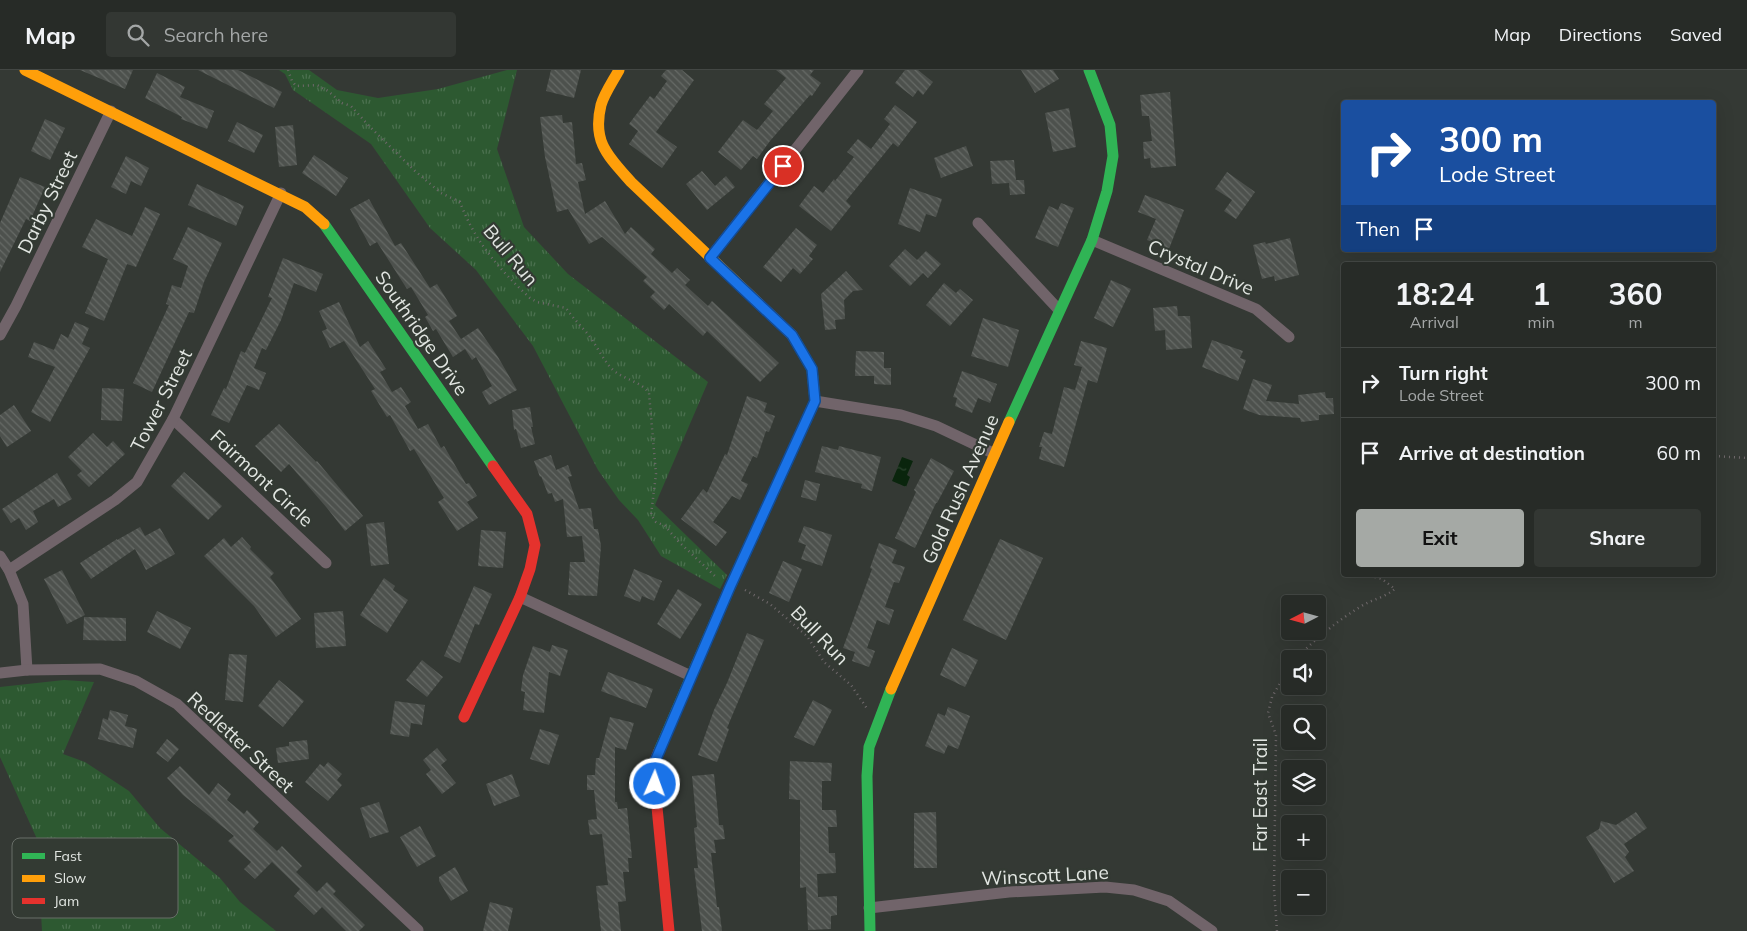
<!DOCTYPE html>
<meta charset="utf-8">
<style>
body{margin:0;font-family:Mulish,sans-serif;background:#333733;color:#f1f3f6;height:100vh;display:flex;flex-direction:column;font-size:19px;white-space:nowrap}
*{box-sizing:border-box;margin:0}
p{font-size:16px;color:#a4a7a7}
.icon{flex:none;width:28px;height:28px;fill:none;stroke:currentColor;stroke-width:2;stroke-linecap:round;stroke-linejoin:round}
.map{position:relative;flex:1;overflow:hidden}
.sheet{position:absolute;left:1341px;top:192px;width:375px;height:315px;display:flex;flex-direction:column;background:#272b27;border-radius:5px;box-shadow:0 5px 20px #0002,0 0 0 1px #434744}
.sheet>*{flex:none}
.banner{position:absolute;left:1341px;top:30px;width:375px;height:152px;border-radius:5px;box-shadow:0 5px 20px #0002,0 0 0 1px #434744;background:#1a4fa0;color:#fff;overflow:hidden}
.needle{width:32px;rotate:264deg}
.controls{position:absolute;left:1281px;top:525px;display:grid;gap:10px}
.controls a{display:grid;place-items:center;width:45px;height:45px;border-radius:5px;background:#272b27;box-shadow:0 5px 20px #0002,0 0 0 1px #434744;font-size:25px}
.pin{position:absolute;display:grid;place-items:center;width:42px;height:42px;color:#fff;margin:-21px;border:2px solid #fff;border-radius:50%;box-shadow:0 1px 5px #0007}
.me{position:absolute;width:55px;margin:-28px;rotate:2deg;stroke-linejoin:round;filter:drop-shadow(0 0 4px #0008)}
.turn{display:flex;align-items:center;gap:18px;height:105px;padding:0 15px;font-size:22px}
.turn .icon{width:65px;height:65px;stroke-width:2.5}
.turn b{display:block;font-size:35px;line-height:42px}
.then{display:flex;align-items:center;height:48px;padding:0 15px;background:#0003;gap:10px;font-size:19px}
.eta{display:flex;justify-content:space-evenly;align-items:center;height:85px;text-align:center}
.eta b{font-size:30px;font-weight:700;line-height:35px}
.button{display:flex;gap:10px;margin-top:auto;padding:10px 15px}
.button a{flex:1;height:58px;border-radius:5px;background:#a5a9a5;color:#111;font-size:20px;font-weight:700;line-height:58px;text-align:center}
.button a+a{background:#333733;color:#f1f3f6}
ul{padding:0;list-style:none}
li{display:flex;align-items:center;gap:15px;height:70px;padding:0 15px;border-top:1px solid #434744}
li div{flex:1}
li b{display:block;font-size:19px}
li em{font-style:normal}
header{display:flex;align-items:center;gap:30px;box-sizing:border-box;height:70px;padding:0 25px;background:#272b27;border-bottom:1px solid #434744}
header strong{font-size:24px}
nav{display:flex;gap:28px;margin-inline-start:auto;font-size:18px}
.search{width:350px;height:45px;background:#333733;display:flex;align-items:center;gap:12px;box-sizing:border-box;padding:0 18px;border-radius:5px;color:#a4a7a7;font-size:19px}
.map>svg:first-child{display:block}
.park{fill:url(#park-tufts)}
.water{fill:url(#water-ripples)}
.building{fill:url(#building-back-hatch)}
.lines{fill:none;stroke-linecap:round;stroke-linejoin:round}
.path{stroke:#70696c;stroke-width:2.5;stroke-dasharray:1 4;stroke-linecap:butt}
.street{stroke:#71646a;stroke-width:11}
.fast{stroke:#30b455;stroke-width:11}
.slow{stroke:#ff9f0a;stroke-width:11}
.jam{stroke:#e5322d;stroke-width:11}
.route-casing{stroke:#114b97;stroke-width:12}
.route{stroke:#1a73e8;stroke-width:9}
.labels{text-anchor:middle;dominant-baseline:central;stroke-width:4.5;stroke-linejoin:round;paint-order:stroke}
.street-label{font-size:19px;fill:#e2e6e2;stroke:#333a33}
.key{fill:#333a33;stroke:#686e68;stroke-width:1}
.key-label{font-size:14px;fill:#e2e6e2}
</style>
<header>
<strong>Map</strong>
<div class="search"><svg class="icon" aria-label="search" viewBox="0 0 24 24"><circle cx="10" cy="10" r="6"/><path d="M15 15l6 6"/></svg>Search here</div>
<nav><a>Map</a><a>Directions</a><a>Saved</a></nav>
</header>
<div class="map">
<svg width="1747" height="861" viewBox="0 0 1747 861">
<defs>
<pattern id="park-tufts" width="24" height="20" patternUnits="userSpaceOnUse" patternTransform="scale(1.25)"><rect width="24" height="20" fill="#2d5931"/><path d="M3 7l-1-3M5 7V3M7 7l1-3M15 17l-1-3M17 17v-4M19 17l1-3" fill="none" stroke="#4b714f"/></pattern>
<pattern id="water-ripples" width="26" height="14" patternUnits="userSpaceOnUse" patternTransform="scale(1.25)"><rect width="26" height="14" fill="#0a250d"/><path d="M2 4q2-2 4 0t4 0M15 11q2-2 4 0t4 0" fill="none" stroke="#2d4530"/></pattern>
<pattern id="building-back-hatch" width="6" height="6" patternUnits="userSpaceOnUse" patternTransform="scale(1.25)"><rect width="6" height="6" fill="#4d514d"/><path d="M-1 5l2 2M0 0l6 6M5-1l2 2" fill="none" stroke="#666a66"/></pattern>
</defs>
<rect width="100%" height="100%" fill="#343934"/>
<g class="park">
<path d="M279,0H309L337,20L378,28L438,19L507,0H517L497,79L524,157L568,204L708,312L655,435L727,505L720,519L661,486L638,450L619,430L598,400L533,276L476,200L430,158L371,74L293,20L285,4Z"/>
<path d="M64,610L94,612L63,684L85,692L129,721L160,758L220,808L240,832L276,861H42L37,769L0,687V617Z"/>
</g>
<path class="water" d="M902,387L913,391L907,405L910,407L906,417L892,411Z"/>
<g class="building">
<path d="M80,0H133L125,19Z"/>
<path d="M198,0H238L282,22L274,38Z"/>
<path d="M551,0H581L574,28L546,21Z"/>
<path d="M666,0H682L694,10L656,62L677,77L662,98L629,74L638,61L629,54L650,26L654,29L667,11L661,6Z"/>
<path d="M776,0H814L810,5L821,13L812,26L810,25L770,71L757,89L753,86L741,100L718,82L743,50L757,60L773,41L764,34L786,8Z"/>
<path d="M905,0H918L933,12L923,25L918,20L913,27L895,13Z"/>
<path d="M1021,0H1053L1059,9L1035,23Z"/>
<path d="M157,3L185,17L180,27L214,41L207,59L181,49L182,47L145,28Z"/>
<path d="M1170,22L1176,96L1151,98L1150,88L1144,89L1143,72L1152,71L1149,46H1142L1140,25Z"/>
<path d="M895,35L917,52L898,77L893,73L846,131L851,136L831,161L799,136L814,116L823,123L834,109L835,111L854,87L847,82L858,69L871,79L890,54L884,49Z"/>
<path d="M1069,38L1076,77L1053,82L1045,43Z"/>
<path d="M562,45L563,53L572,52L576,94L582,93L586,110L578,112L585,144L605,131L625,164L631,157L655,179L651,184L672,203L677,198L690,210L685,215L708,236L712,231L779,293L760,312L707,261L703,266L669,234L664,240L650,227L655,222L643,211L647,207L602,167L589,174L568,139L557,142L545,87L540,47Z"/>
<path d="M45,49L65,58L50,90L31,81Z"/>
<path d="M237,52L263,65L254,83L228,71Z"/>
<path d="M293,55L297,95L279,97L275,57Z"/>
<path d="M966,76L973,96L941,108L934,88Z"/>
<path d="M314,85L348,108L336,126L302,103Z"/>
<path d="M126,86L149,98L141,116L131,111L126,124L111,117Z"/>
<path d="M1014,90L1016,110H1024L1025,124L1010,125L1009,113L992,114L990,91Z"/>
<path d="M702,101L715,116L726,106L735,117L707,140L686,114Z"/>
<path d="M1227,102L1255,122L1236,149L1224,141L1232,130L1215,119Z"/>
<path d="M20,107L45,117L30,151L26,149L0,202V153Z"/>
<path d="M197,114L244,136L236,156L188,135Z"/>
<path d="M910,118L942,129L936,147L926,144L920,162L898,154Z"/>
<path d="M1145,125L1184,140L1169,179L1147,170L1156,149L1138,142Z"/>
<path d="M369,129L395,176L401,173L430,218L437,214L457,246L449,251L461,269L478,258L498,287L517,320L489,335L482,322L492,316L476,287L472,290L465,279L453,287L436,259L433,261L425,247L428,245L411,217L407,219L377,172L370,176L350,139Z"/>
<path d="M1061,133L1074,138L1058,177L1035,168L1049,136L1058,140Z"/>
<path d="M145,137L160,144L136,197L127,194L104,251L85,243L108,189L82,177L96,149L132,166Z"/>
<path d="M188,157L222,173L204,212L194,243L189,242L152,322L133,313L169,235L166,234L172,215L181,218L188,196L173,189Z"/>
<path d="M796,158L817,175L809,186L813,189L800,204L793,198L781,212L763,197Z"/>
<path d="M1290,168L1299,205L1275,211L1274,206L1262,209L1253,175L1265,172L1266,174Z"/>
<path d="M905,179L917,190L926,181L941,194L928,208L923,203L910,216L889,196Z"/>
<path d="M283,188L323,204L316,222L294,213L281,250L266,280L262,278L254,298L266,303L259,320L247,315L229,353L211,345L224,318L226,319L241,281L245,283L272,228L268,227Z"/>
<path d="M846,201L863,220L853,221L844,230L845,249L835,250L836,259L825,260L821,224Z"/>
<path d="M1111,210L1131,219L1113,257L1094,248Z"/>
<path d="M944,213L956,223L960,219L973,230L950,256L926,235Z"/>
<path d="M339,232L360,277L368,271L386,299L380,302L392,322L401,317L411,332L405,336L418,359L428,354L441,378L444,376L466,414L469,413L477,426L467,432L478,448L457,461L438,432L444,428L414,379L410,381L390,345L387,347L371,321L375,319L344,271L330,278L322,261L327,259L319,241Z"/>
<path d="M1177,236L1178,246H1190L1192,278L1166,280L1165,260L1155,261L1153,238Z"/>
<path d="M983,248L1019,260L1008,297L971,286Z"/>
<path d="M75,252L89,258L82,274L90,278L50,352L31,342L55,297L28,287L34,272L54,280L61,264L68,268Z"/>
<path d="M1212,270L1243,281L1240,288L1246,290L1238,311L1202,297Z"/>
<path d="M1081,271L1107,278L1097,313L1088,310L1064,397L1039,389L1042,377H1039L1044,362L1052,364L1064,317L1075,320L1082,297L1074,295Z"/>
<path d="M856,281L884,282V298H891V315L874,314V306H855Z"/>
<path d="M962,301L997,314L990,333L978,328L972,343L955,336L957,328L953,327Z"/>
<path d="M1253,309L1272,315L1266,331L1299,334L1298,325L1325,322L1326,328H1333L1334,344L1319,345V350L1301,352L1300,348L1259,345L1243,339Z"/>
<path d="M102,318L124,319L122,351L101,350Z"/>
<path d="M747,326L767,333L764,342L775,346L769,362L766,361L757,388L753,386L741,411L748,414L740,430L732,426L713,452L727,462L716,476L681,449L703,419L707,423L725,384L727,385Z"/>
<path d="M14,335L31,361L7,377L0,366V345Z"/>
<path d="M530,337L533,357H531L535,374L521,378L516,359L514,360L512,340Z"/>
<path d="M279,354L316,392L317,391L363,446L345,461L327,438L289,394L281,402L255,376Z"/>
<path d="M93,363L107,377L113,371L125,384L89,417L77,405L82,401L68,387Z"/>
<path d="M822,376L838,380L839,376L881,387L872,421L861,418L862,414L815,402Z"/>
<path d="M551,385L556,400L568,395L572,406L568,407L579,439L591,438L594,459H598L601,476L597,526L568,525L570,492H585L582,466L567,467L563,429L555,432L552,423L548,424L541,406L540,407L534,391Z"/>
<path d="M931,388L954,401L937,433H936L915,478L895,468L916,422L914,420Z"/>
<path d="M184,402L222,436L208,450L171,416Z"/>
<path d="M57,403L72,429L58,437L54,429L33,441L38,452L26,460L19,448L11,453L2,439Z"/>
<path d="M805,410L820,414L816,431L801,427Z"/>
<path d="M384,452L389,494L371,496L366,454Z"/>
<path d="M804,456L832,465L822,496L801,489L806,475L798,472Z"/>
<path d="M140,457L145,466L160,458L175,484L146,500L135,479L91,509L80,493L117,469V470Z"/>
<path d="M481,460L506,462L503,498L478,496Z"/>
<path d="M242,467L251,477L250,479L274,503L270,507L301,549L276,567L254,536L204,486L224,468L231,477Z"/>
<path d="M1000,469L1043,488L1006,570L963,550Z"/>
<path d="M879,473L897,480L892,493L905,497L899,513L894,512L885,537L894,540L889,555L877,550L867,578L875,581L869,597L852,591L855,582L843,578L872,499L870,498Z"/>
<path d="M783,491L802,499L789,532L769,523Z"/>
<path d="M634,499L662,511L654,531L642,526L640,532L624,526Z"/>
<path d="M62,500L85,545L67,554L44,509Z"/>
<path d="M384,508L395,516L393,520L408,530L387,563L360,545Z"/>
<path d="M474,516L492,524L479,555L475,554L460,593L444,586Z"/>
<path d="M678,519L702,534L680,569L657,554Z"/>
<path d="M157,541L191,558L180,579L147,562Z"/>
<path d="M343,541L346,576L316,578L314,543Z"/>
<path d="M84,547L126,548V571L83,570Z"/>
<path d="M747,563L764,570L727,658L729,659L717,692L698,685L714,640L727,613Z"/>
<path d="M552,575L568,580L560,606L549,602L544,643L523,640L525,622L521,621L523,605L533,576L550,582Z"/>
<path d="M952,578L978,590L965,617L940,605Z"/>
<path d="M229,584L247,585L243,632L225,630Z"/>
<path d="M422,590L443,607L427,627L406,610Z"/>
<path d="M608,602L653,619L646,638L601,621Z"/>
<path d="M279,610L304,631L283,657L258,636Z"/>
<path d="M813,630L832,640L814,676L794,667Z"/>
<path d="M395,631L425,635L422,655L411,653L409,667L390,664Z"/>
<path d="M948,637L970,646L958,679L948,675L944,684L925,676L938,643L945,646Z"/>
<path d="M110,640L128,645L125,656L137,659L133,678L98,669L103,648L108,650Z"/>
<path d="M610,647L634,653L626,680L615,677V732H617L618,739L627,738L632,788H628L629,802H623L626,831L618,832L621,861H601L596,816L608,815L602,764L590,765L588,750L597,749L594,720H587V705H595L596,688H599Z"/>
<path d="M540,659L559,665L549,695L530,689Z"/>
<path d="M167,669L179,679L168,692L156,683Z"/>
<path d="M307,670L309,689L278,693L276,678L289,676V672Z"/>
<path d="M437,678L447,690L441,695L456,713L442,724L426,704L431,700L423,690Z"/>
<path d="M790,691L832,693L831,711H822V740H836L837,757H828L829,783H835L836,803L817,804L818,827L837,826V845L831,846V859L808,860L806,817L800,818V730L789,729Z"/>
<path d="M328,692L342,704L337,710L342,715L328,731L305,712L320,694L324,697Z"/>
<path d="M180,696L209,725L218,713L231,724L227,730L244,744L247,740L259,752L253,759L277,781L282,776L302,796L296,802L317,822L327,812L336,821L333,824L365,855L359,861H346L322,837L314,845L294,826L300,819L272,792L255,809L244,799L251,792L228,771L234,766L183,725L167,708Z"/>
<path d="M512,704L520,726L494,736L486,714Z"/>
<path d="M714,704L719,755H723L725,769L714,770L716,783H711L717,837H719L722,861H702L694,798H698L694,758L697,757L692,706Z"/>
<path d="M379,732L389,762L370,768L360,738Z"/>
<path d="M936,742L937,798H914V743Z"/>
<path d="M1636,742L1647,758L1624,774L1629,782L1625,787L1634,801L1614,813L1586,767L1599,759L1601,751L1616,755Z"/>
<path d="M420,756L436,786L417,797L400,767Z"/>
<path d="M455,797L468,821L451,831L439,811V807Z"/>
<path d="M490,832L513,838L508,861H483Z"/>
</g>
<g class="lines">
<g class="path">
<path d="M288,0L292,11L296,16L317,15L328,21L342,33L351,36L369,56L415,101L441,123L460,132C475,172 499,199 530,228L537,232L566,238C572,247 579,254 586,262C595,272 604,292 613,300C625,310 640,311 649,323L656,404L651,445L656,452L665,456L678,471L717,508"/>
<path d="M1714,386L1747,388"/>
<path d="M745,520L770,534L807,566L824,592L851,615L868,640"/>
<path d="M1296,589C1314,570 1337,551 1360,537C1372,529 1382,529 1395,519L1382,509L1367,505"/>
<path d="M1277,861L1274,819L1276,665L1268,643L1272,627L1290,596"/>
</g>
<g class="street">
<path d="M978,153L1059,240"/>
<path d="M1092,170L1256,239L1289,267"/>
<path d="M710,188L858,0"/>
<path d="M0,265L16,236L111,41"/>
<path d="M815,331L901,345L936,356L995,384"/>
<path d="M173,349L326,493"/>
<path d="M0,486L9,500L23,534L27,600"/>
<path d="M9,500L115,430L137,412L173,349L281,123"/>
<path d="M520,527L691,606"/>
<path d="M0,603L27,600L100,599L136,611L177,634L418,860"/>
<path d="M869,838L1009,822L1105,817L1134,820L1169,831L1212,861"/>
</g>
<g class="fast">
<path d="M324,154L493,396"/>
<path d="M1009,352L1092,170L1107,121L1113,86L1110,55L1089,0"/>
<path d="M659,681L730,517L815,331L812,299L795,270"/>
<path d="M870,861L867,706L869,677L891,619"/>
</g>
<g class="slow">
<path d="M25,0L305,137L324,154"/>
<path d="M619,0C613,11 604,24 601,35C592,72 608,86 631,112L792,265L795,270"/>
<path d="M891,619L1009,352"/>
</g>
<g class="jam">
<path d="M464,647L520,527L530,499L535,475L527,444L493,396"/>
<path d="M659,681L653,696L669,861"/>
</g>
</g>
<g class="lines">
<g class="route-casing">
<path id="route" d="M655,714L653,696L730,517L815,331L812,299L792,265L710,188L783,96"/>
</g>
<use href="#route" class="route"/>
</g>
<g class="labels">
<g class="street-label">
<text transform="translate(47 132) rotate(-64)">Darby Street</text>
<text transform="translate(511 185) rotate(50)">Bull Run</text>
<text transform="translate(1201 197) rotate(23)">Crystal Drive</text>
<text transform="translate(422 263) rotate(55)">Southridge Drive</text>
<text transform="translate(161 330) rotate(-63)">Tower Street</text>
<text transform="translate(262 408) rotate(43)">Fairmont Circle</text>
<text transform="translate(960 419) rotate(-66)">Gold Rush Avenue</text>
<text transform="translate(820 565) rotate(46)">Bull Run</text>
<text transform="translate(241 672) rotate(43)">Redletter Street</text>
<text transform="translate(1260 725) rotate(-90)">Far East Trail</text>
<text transform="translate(1045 805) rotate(-3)">Winscott Lane</text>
</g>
</g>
<rect x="12" y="768" width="166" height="80" rx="8" class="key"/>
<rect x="22" y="783" width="23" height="6" fill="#30b455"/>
<rect x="22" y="805" width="23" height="7" fill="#ff9f0a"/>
<rect x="22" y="828" width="23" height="6" fill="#e5322d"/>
<g class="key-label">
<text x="54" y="791">Fast</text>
<text x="54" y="813">Slow</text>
<text x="54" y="836">Jam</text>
</g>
</svg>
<div class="controls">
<a><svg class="needle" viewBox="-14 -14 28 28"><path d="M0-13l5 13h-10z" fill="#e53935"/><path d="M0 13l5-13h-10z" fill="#a4a7a7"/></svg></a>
<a><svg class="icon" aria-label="sound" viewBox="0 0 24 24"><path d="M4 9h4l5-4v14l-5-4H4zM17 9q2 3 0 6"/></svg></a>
<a><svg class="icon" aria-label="search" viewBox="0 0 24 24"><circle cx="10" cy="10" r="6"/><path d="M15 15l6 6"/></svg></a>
<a><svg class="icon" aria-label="layers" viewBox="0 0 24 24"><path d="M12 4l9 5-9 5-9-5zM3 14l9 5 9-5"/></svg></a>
<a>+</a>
<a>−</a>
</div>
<div class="pin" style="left:783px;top:96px;background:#d93025"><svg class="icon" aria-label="arrive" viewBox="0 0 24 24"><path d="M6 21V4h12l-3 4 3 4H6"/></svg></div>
<svg class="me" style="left:655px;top:714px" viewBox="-20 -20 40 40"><circle r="17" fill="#1a73e8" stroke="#fff" stroke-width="3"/><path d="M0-11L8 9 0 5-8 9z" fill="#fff"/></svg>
<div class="banner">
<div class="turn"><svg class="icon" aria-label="right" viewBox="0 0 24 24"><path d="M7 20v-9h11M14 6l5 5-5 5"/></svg><div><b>300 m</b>Lode Street</div></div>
<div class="then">Then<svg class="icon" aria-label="arrive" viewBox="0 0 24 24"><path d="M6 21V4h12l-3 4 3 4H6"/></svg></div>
</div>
<section class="sheet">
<div class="eta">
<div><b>18:24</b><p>Arrival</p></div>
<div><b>1</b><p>min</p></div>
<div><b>360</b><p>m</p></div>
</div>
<ul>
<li><svg class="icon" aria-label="right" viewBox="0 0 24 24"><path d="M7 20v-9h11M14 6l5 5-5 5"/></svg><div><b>Turn right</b><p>Lode Street</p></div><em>300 m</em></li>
<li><svg class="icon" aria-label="arrive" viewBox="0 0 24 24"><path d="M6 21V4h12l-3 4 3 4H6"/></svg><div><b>Arrive at destination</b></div><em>60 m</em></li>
</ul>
<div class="button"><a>Exit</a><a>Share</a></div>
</section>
</div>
